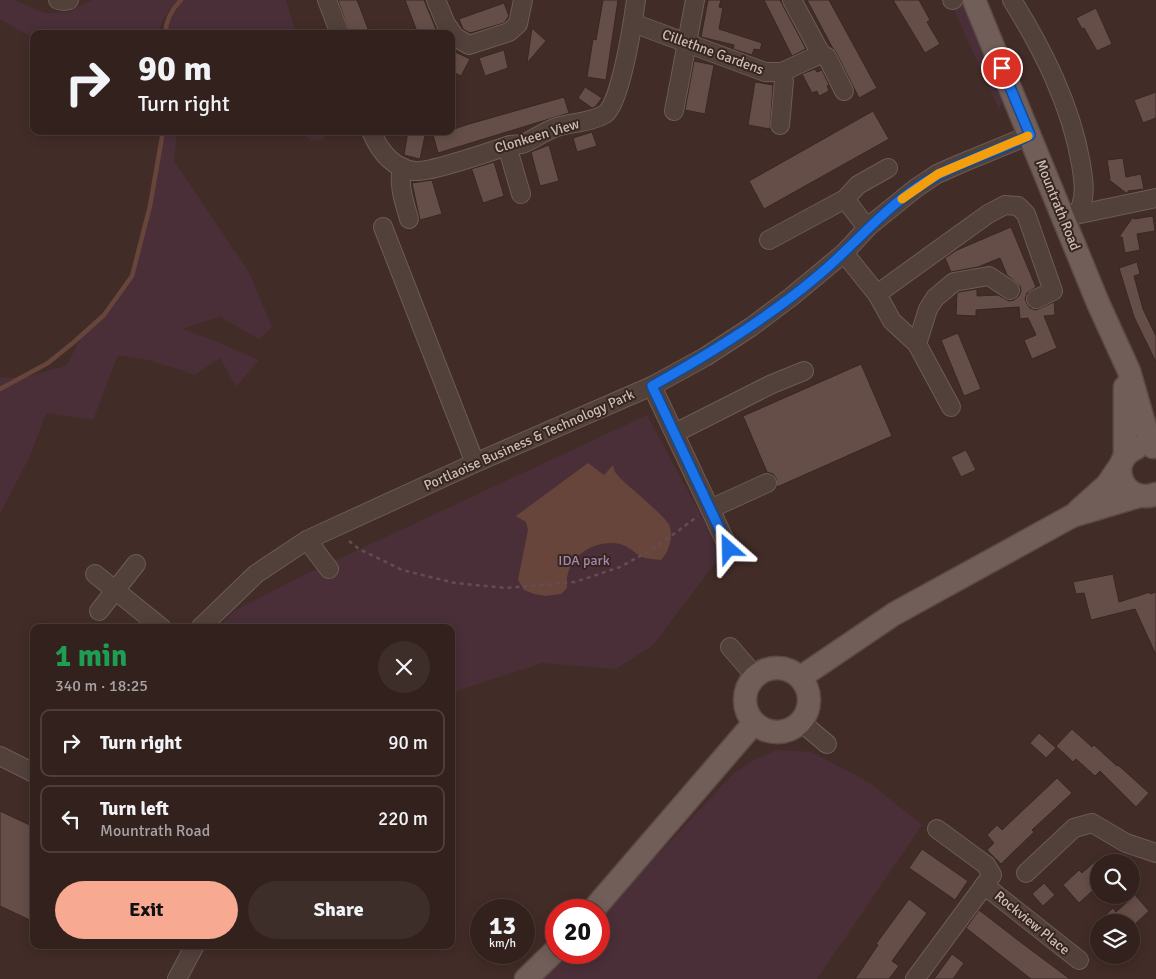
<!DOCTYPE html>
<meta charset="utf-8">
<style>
body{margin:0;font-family:Signika,sans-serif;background:#3d2e2a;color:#f1f3f6;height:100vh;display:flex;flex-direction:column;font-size:19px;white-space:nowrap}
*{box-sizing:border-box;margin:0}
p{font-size:16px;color:#a8a3a4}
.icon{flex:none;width:28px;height:28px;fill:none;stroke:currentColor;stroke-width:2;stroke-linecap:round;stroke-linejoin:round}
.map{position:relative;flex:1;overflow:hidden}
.panel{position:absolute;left:30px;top:624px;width:425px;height:325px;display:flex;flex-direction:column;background:#32211d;border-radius:10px;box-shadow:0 2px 12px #0003,0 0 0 1px #4d3e3b}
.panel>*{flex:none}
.guide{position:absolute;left:30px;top:30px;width:425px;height:105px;border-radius:10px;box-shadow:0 2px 12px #0003,0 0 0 1px #4d3e3b;background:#32211d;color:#f1f3f6;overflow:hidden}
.fabs{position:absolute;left:1090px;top:854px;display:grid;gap:10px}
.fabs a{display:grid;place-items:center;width:50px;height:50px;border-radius:50%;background:#32211d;box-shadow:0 2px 12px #0003,0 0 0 1px #4d3e3b;font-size:25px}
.speed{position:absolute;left:470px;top:899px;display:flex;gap:10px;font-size:25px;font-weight:700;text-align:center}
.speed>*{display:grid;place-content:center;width:65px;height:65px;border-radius:50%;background:#32211d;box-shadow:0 2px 12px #0003,0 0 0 1px #4d3e3b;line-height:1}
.speed small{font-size:12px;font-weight:400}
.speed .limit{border:8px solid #d22;background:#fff;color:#111}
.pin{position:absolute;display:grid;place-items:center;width:42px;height:42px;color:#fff;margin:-21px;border:2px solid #fff;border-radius:50%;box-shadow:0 1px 5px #0007}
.me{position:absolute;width:55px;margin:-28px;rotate:335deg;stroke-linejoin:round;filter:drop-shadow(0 0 4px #0008)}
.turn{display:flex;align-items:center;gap:18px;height:105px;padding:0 25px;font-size:22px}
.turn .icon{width:65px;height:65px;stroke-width:2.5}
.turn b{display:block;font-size:35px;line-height:42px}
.round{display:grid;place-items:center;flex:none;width:52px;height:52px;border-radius:26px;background:#3d2e2a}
.overview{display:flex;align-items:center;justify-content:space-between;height:85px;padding:0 25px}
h1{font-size:30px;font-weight:800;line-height:38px;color:#1e9e55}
.action{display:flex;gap:10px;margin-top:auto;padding:10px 25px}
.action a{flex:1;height:58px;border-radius:30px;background:#f7a992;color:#111;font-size:20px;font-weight:800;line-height:58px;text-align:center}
.action a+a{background:#3d2e2a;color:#f1f3f6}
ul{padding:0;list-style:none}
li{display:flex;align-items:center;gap:15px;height:68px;margin:0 10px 8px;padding:0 15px;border:2px solid #4d3e3b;border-radius:10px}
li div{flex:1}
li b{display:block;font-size:19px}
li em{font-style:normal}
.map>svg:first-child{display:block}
.green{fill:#4a2f39}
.water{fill:#68453b}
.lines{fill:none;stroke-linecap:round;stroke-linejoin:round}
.stream{stroke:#68453b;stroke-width:4.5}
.building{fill:#664e48;stroke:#392722}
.minor-casing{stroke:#6c5b56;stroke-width:20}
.major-casing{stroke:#5b4a45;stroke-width:25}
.path{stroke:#644c53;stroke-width:2.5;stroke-dasharray:4 4;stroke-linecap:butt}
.minor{stroke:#52403b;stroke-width:18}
.major{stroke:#725e59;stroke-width:22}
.route-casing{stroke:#114b97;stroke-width:12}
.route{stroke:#1a73e8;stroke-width:9}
.slow{stroke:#f59e0b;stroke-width:9}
.labels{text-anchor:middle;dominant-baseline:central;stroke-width:4;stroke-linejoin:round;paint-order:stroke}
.street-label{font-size:14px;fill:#ccbdb8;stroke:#372520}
.park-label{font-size:14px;fill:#a585ab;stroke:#372520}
</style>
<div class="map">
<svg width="1156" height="979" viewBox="0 0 1156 979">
<rect width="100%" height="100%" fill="#422c27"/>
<g class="green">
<path d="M0,0H15L44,13L68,12L92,0H177L163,19L158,34H34V36L24,33L0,19Z"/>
<path d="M183,0H286L296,34H166L165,22Z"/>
<path d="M962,2L1002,102L999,109L953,8Z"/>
<path d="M163,131H177L174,161L249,272L272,327L259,339L220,317L182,329L215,341L259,360L236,387L220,358L195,375L149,360L118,355L93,420L46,413L30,456L0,514V377L21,378L66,366L84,333L111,306L132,276L152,195Z"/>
<path d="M301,131H324L325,139L311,141Z"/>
<path d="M647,415L722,554L653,645L616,669L542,663L451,693V628H218L234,611L298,578Z"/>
<path d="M777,750L812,752L870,783L922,825L817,979H541L566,953L599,952V918L733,774L752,761Z"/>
</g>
<path class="water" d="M588,463L604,475L613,465L615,472L620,478C629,487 668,518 670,527C673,539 669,551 661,560C656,559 647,559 642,557C633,552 625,543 614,543C587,542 564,561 567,588L561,594L545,596L534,594L524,590L518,580L528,530L526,522L516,516Z"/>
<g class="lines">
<g class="stream">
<path d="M165,34C166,20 171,10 181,0"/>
<path d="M0,389L48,363L74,342L104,315L132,276L150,206L163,131"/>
</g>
</g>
<g class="building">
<path d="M338,0H357L370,34H350Z"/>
<path d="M405,0H424L438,34H418Z"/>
<path d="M603,0H618L606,80L587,77L593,39L596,40Z"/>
<path d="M708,0H721L719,7L723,8L719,29L762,43L760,50L754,49L752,55L733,49L734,45L701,37Z"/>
<path d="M764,0H780L806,49L792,56Z"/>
<path d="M807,0H829L877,88L859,98L836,52L832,47Z"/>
<path d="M893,0H919L930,20L927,22L940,44L925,53Z"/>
<path d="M504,3L509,16L504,23L470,33L463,29L459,19Z"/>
<path d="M1096,8L1112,44L1097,51L1084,28L1082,29L1076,18Z"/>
<path d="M532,28L546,41L527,63Z"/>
<path d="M451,50L470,59L461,76L451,71Z"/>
<path d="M504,50L508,68L485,76L479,58Z"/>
<path d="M694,61L714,65L705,114L685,110Z"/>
<path d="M815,69L817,72L822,70L829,85L827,86L829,91L819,96L817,91L812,93L802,74Z"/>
<path d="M755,82L773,85L770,129L748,125Z"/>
<path d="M585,87L602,98L595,107L592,108L578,98Z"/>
<path d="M1156,92V118L1143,123L1134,100Z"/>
<path d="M564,97L569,113L438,153L432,131H451V130L469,124Z"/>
<path d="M873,111L889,139L764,209L749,181Z"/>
<path d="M408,131H426L420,159L404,155Z"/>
<path d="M592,132L597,146L577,152L573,138Z"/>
<path d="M549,145L559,181L540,186L531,152Z"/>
<path d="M1123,158L1126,177L1141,174L1144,189L1128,191V193H1126L1108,179H1110L1107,160Z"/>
<path d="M494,162L504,196L483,203L472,170L471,169Z"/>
<path d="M432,180L442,214L420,220L412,183Z"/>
<path d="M1153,216L1155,231L1137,234L1140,250L1125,253L1122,237H1119L1133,217L1134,219Z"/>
<path d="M1011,227L1036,287L1027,293L1025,299L1027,304L1030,308L1036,310L1054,302L1055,315L1044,316L1057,348L1032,359L1024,340L1036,335L1028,318L1020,319L1019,307L976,310V316L956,315L957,293L959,292L977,289V296L998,295L1009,301L1014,300L1019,296L1021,291L1020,286L1007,275L1000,258L978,267L951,272L945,258L957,250Z"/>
<path d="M1137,262L1140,274L1134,276L1143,309L1156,336V362L1134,317L1119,268Z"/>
<path d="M958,333L981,389L964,396L941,340Z"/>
<path d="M861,364L892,436L777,487L776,478L773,474L767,472L743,416Z"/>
<path d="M966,450L976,470L961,477L951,457Z"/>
<path d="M1113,574L1119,602L1150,592V594L1156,592V655L1135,609L1091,620L1084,593L1076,594L1073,582Z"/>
<path d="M1072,729L1092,747L1094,745L1117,766L1118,765L1149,793L1136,807L1100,771L1095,776L1076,759L1073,762L1056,746Z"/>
<path d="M1039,733L1056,748L1046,758L1030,743Z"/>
<path d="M1057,778L1072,793L1032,830L1034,832L1001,864L987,850L994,843L987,835L997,825L1002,830Z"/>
<path d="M0,811L34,827V922L0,906Z"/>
<path d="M922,849L968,881L955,900L909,868Z"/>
<path d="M1099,858V885L1079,903L1063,885L1079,870L1082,873Z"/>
<path d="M1044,883L1055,895L1043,906L1032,894Z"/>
<path d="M1135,895L1149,911L1133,926L1131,922H1098L1113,908L1116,912Z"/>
<path d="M909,899L927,913L892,961L899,966L889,979H855L878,945L876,944Z"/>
<path d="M979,910L1023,944L1070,979H1031L966,928Z"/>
<path d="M952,954L964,963L953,979H934Z"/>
</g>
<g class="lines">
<g class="minor-casing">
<g id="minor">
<path d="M58,0L64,1L69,0"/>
<path d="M327,0L340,34"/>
<path d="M436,0L446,24L455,37L469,45L509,32L518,24L523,0"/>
<path d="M952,0H953"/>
<path d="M1012,0C1043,50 1071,105 1081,164C1083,177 1086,193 1081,206C1078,214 1071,216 1064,219"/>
<path d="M633,23L765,72H782L821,54L792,0"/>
<path d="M821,54L827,57L844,91"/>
<path d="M674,111L695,0"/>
<path d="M780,125L784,81L782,72"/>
<path d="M371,131C379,150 392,168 414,171C430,173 492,151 510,145C514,144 519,145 522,144C534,140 544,131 557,127C572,122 590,123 605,114C621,103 633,21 636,0"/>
<path d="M507,146L521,194"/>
<path d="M402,167C398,185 404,201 409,219"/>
<path d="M845,199L861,220L869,226"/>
<path d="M1075,215L1156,198"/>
<path d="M383,227L475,463"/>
<path d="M769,240L845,199L858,185L888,168"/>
<path d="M844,253L877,294L988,214L1005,205L1018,206L1026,214L1053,291L1036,299"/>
<path d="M877,294L892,321L917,344L951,407"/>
<path d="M917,344L928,309L935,298L954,282L989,276L1010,290"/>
<path d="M652,386L729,549"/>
<path d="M675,433L772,384L804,371"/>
<path d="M710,509L767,483"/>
<path d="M307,540L329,569"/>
<path d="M95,574L162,628"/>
<path d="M99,611L136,564"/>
<path d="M200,628L256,574L307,540L475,463L652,386L705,357L751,327L791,297L844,253L869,226L916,188L937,174L962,163L1030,135"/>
<path d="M730,647L755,676"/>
<path d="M801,722L827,744"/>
<path d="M0,756L34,773"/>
<path d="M1026,873L1074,828L1092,823L1126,843L1156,853"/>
<path d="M984,885L1079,960"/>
<path d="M177,979L195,945"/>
<path d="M915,979L992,875L986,865L937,829"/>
</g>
</g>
<g class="major-casing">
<g id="major">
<path d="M974,0L1098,303L1129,371L1146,430L1153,447"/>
<path d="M1125,387V456"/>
<path d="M1136,448C1105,462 1124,506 1156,494"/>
<path d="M1078,511L1107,485L1120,466"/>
<circle cx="777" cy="700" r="32"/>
<path d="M801,677L894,614L1072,516L1139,496"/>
<path d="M593,910L754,723"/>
<path d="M526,979L556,950"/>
</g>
</g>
<path class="path" d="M349,541L359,549L402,570L455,583L506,588L575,582L620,567L655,548L698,516"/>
<use href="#minor" class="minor"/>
<use href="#major" class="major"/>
</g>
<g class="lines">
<g class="route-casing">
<path id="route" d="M729,549L652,386C711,353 768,318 820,274C853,246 880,213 916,188C951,164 992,154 1030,135L1002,68"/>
</g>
<use href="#route" class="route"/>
<path class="slow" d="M902,199L938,174L1028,136"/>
</g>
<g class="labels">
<g class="street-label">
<text transform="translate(713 52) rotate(20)">Cillethne Gardens</text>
<text transform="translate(537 136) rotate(-17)">Clonkeen View</text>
<text transform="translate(1058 205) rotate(68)">Mountrath Road</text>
<text transform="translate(529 440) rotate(-24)">Portlaoise Business &amp; Technology Park</text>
<text transform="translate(1032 923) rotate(39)">Rockview Place</text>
</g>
<g class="park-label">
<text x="584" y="560">IDA park</text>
</g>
</g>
</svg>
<div class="fabs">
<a><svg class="icon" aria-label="search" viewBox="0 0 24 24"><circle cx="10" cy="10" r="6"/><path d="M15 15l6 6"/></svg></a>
<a><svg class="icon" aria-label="layers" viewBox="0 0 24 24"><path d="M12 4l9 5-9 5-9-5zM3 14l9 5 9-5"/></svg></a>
</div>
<div class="speed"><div>13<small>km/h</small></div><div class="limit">20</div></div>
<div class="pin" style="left:1002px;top:68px;background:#d93025"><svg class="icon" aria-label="arrive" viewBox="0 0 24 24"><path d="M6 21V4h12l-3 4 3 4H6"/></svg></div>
<svg class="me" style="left:729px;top:549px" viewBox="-20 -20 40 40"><path d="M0-17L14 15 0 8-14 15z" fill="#1a73e8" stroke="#fff" stroke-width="4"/></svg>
<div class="guide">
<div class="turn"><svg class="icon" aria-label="right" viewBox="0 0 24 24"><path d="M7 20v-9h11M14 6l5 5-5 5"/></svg><div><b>90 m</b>Turn right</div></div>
</div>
<section class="panel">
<div class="overview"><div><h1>1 min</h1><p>340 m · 18:25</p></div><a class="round"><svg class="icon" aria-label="close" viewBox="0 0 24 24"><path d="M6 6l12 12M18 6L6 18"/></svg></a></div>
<ul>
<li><svg class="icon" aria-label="right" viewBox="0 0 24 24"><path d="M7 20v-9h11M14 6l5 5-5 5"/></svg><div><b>Turn right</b></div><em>90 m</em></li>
<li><svg class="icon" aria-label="left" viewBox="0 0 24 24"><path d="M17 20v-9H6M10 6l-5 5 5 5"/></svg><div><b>Turn left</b><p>Mountrath Road</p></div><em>220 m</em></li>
</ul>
<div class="action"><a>Exit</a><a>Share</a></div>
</section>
</div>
